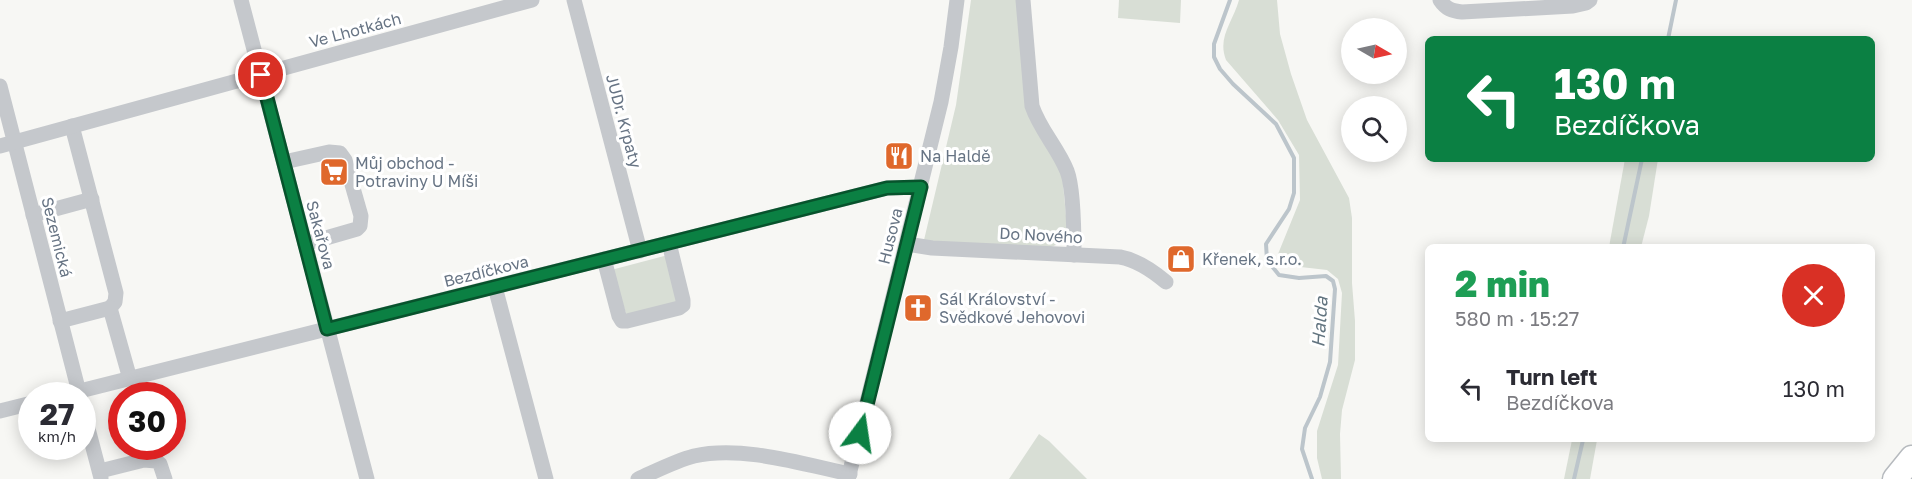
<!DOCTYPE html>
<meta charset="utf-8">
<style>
body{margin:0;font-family:"Golos Text",sans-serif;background:#f7f7f7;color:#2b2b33;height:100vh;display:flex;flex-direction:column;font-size:22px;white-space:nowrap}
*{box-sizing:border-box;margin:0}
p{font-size:20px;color:#7c7c81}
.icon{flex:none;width:33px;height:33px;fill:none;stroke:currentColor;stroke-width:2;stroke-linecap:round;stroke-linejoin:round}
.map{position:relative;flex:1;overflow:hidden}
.drawer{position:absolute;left:1425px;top:244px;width:450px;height:198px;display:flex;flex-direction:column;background:#fff;border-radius:9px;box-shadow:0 3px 15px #0003}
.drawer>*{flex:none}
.hud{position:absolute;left:1425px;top:36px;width:450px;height:126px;border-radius:9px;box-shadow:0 3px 15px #0003;background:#0b8043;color:#fff;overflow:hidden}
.needle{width:39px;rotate:99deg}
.buttons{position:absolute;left:1341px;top:18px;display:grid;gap:12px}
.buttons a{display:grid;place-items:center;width:66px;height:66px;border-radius:50%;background:#fff;box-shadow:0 3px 15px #0003;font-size:30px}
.speed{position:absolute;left:18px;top:382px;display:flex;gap:12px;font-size:30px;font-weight:700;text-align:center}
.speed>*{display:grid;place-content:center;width:78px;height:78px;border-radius:50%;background:#fff;box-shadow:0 3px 15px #0003;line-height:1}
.speed small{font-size:15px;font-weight:400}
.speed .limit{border:9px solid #d22;background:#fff;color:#111}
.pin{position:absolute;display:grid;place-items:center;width:51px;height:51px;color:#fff;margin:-26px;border:3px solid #fff;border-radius:50%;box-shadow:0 2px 6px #0007}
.me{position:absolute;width:66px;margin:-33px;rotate:14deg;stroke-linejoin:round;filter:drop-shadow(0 0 4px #0008)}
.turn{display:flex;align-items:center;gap:21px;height:126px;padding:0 30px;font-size:27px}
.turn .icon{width:78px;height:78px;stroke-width:2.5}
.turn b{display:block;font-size:42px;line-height:51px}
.round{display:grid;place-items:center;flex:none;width:63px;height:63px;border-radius:32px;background:#f7f7f7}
.overview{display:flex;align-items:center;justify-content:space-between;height:102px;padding:0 30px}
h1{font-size:36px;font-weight:800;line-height:45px;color:#1e9e55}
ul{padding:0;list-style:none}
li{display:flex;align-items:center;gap:18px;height:84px;padding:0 30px}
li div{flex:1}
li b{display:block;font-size:22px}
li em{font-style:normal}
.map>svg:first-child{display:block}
.green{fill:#d8ded5}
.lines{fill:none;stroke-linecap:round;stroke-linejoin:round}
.stream{stroke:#bcc5cb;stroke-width:4}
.primary-casing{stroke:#b6babe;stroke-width:27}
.minor{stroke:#c5c8cc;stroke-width:15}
.primary{stroke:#fff;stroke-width:24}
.route-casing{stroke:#07532c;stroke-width:15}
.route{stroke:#0b8043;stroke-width:10}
.labels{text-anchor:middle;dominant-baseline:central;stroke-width:6;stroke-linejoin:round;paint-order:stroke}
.street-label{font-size:16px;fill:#677484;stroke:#fff}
.poi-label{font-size:16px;fill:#677484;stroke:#fff;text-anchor:start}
.water-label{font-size:18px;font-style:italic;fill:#637580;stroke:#fff}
</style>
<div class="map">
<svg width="1912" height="479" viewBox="0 0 1912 479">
<rect width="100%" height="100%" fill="#f7f7f4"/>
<g class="green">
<path d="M971,0H1017L1025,97L1062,173L1068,237L1061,243L1051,247L935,242L924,240L956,105Z"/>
<path d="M1119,0H1181L1180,23L1118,18Z"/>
<path d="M1239,0H1277L1280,34L1291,74L1307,120L1349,198L1352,218V283L1355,321V360L1342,410L1340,434L1341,479H1322L1317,458V431L1338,365L1342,293L1338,279L1327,270L1292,266L1278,254L1300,200L1299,155L1278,120L1226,60C1217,37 1233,22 1239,0Z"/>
<path d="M1625,159H1658L1649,216L1641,247H1609Z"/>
<path d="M668,255L680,300L676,303L627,316L611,270Z"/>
<path d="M1039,434L1049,441L1087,479H1009Z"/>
<path d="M1572,440H1597L1590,479H1564Z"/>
</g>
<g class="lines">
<g class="stream">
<path d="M1230,0L1214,44V57L1220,69L1233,84L1276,124L1294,158V193L1289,209L1266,244L1267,260L1279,275L1299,278L1326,276L1333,281L1335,289L1330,362L1320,397L1305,428L1302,449L1312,479"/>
<path d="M1668,39L1676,0"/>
<path d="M1623,248L1642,159"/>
<path d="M1574,479L1583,440"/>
</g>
<g class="primary-casing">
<path id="primary" d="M1895,479L1912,458"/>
</g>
<g class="minor">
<path d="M241,0L367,479"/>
<path d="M574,0L640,251"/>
<path d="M1023,0L1032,106C1040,130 1058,148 1067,171C1074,189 1074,235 1074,255"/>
<path d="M1440,0C1446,9 1452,11 1462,12L1573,6L1586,3L1590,0"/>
<path d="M0,86L80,396"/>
<path d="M72,126L116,293L115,302L110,308L130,379"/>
<path d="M0,146L532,0"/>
<path d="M284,162L329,152L340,153L345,160L361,216L360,226L357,229L305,244"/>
<path d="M33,215L92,199"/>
<path d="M907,244L932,248L1120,257C1137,260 1153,271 1166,282"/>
<path d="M604,259L619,316L622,321H627L679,308L683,305V300L669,243"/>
<path d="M495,287L546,479"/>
<path d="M60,321L110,308"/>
<path d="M60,396L887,188L921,187"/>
<path d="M82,406L101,478"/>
<path d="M0,411L32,403"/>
<path d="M100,471L144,460L156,461L160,464L165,479"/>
<path d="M638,479C656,471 675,461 694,456C742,445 802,464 850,474"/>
<path d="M848,479L941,102L951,47L957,0"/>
</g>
<use href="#primary" class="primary"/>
</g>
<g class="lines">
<g class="route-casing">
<path id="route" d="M261,75L327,329L887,188L921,187L860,433"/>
</g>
<use href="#route" class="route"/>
</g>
<defs>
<g id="restaurant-square" transform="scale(1.5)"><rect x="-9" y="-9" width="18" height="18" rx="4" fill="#df682c" stroke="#fff"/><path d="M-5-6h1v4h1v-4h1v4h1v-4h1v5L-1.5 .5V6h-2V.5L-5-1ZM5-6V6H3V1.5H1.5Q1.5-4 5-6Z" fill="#fff"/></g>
<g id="supermarket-square" transform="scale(1.5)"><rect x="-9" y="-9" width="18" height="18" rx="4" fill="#df682c" stroke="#fff"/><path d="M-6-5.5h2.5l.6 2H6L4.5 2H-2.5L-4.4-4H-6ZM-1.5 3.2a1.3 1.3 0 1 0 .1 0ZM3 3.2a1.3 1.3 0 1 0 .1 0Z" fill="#fff"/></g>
<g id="shop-square" transform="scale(1.5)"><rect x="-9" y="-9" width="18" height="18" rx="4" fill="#df682c" stroke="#fff"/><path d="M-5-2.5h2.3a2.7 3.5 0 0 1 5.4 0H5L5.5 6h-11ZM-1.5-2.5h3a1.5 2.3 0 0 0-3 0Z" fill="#fff"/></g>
<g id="church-square" transform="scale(1.5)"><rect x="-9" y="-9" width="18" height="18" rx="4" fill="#df682c" stroke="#fff"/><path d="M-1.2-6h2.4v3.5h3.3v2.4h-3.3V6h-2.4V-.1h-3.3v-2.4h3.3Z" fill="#fff"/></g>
</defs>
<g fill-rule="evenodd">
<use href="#restaurant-square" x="899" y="156"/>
<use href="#supermarket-square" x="334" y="172"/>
<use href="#shop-square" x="1181" y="259"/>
<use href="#church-square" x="918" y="308"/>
</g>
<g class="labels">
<g class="street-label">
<text transform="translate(355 30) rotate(-15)">Ve Lhotkách</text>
<text transform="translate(624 121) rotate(75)">JUDr. Krpaty</text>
<text transform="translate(321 235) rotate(75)">Sakařova</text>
<text transform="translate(1041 235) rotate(3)">Do Nového</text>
<text transform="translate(890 236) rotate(-76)">Husova</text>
<text transform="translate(57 237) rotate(76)">Sezemická</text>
<text transform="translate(486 271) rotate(-14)">Bezdíčkova</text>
</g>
<g class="poi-label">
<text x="920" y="156">Na Haldě</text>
<text x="355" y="163">Můj obchod -<tspan x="355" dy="18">Potraviny U Míši</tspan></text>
<text x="1202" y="259">Křenek, s.r.o.</text>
<text x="939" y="299">Sál Království -<tspan x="939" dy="18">Svědkové Jehovovi</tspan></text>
</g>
<g class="water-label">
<text transform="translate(1319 322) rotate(-86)">Halda</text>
</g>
</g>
</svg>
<div class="buttons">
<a><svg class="needle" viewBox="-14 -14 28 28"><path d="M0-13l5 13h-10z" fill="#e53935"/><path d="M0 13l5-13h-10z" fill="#7c7c81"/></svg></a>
<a><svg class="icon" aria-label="search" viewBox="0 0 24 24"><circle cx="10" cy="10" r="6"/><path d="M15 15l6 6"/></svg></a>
</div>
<div class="speed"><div>27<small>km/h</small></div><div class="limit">30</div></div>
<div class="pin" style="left:261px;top:75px;background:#d93025"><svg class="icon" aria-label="arrive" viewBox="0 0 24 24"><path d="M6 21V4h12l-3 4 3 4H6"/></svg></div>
<svg class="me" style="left:860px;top:433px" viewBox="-20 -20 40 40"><circle r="19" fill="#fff"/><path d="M0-13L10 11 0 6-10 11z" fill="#0b8043"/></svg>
<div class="hud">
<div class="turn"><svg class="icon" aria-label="left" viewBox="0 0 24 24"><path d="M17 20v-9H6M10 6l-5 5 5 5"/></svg><div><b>130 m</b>Bezdíčkova</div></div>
</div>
<section class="drawer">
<div class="overview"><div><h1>2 min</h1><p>580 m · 15:27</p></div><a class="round" style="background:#d93025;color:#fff"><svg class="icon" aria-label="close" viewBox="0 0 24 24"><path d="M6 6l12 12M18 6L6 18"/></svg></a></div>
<ul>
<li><svg class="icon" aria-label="left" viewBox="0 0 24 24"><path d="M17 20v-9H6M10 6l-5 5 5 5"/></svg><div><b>Turn left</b><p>Bezdíčkova</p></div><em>130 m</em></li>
</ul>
</section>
</div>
